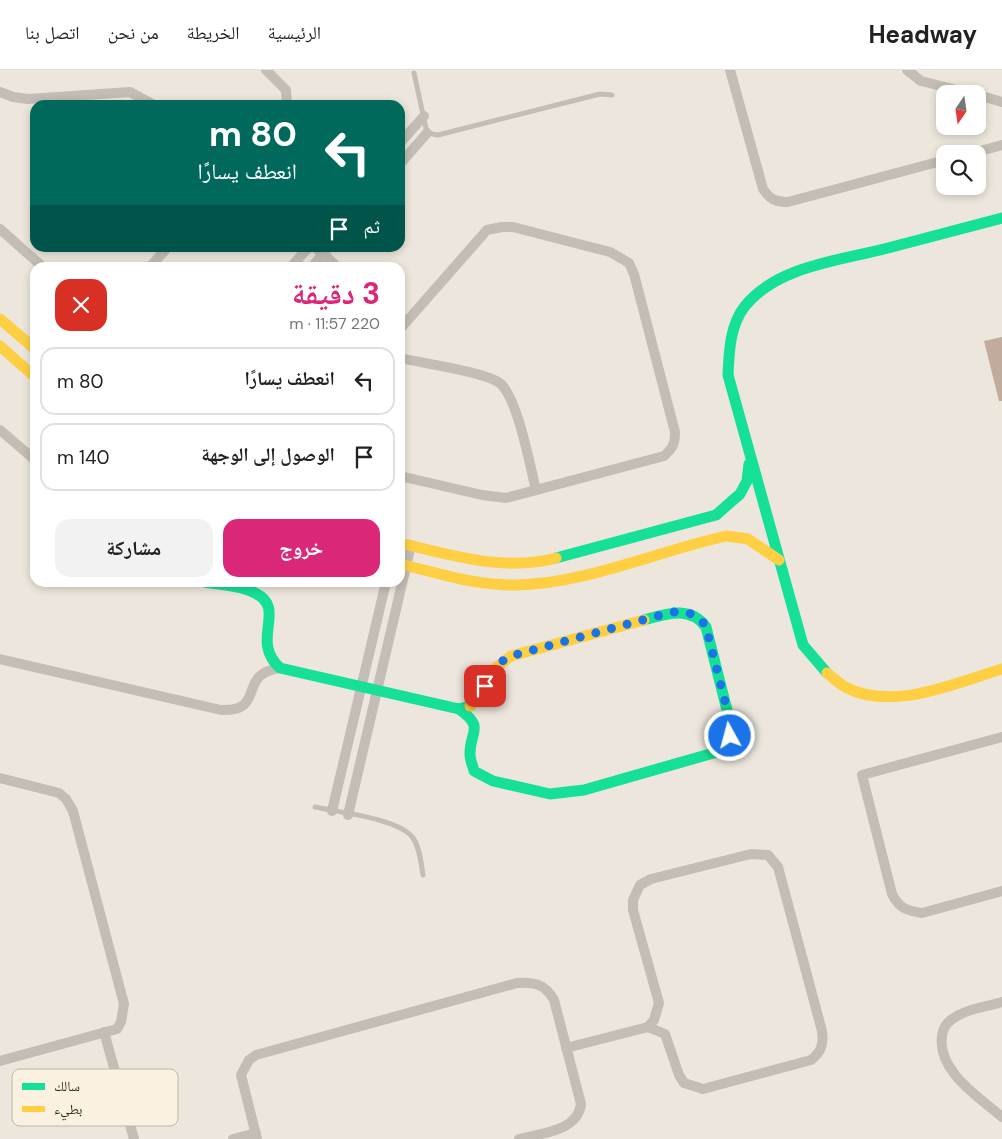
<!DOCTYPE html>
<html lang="ar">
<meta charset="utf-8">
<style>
body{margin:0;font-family:"DM Sans","Noto Naskh Arabic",sans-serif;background:#f2f2f2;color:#222;direction:rtl;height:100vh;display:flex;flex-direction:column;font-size:19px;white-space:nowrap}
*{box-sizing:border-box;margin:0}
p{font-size:16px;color:#767676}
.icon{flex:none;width:28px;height:28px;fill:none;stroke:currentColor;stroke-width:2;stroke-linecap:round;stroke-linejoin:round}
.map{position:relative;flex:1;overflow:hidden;direction:ltr}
.side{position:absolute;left:30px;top:192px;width:375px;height:325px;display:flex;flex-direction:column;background:#fff;border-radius:15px;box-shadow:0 2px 8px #0003;direction:rtl}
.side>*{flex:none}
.top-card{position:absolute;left:30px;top:30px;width:375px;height:152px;border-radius:15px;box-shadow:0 2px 8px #0003;direction:rtl;background:#00695c;color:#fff;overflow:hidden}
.needle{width:32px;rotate:193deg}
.tools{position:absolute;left:936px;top:15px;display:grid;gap:10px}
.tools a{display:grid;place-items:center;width:50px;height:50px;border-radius:10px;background:#fff;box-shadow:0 2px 8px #0003;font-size:25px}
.pin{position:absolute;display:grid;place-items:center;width:42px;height:42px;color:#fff;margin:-21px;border-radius:10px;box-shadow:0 2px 8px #0006}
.me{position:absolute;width:55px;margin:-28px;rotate:353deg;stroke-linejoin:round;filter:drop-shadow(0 0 4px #0008)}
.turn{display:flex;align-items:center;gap:18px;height:105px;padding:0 25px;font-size:22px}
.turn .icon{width:65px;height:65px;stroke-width:2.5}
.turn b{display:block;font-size:35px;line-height:42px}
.then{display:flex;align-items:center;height:48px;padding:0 25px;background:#0003;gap:10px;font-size:19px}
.round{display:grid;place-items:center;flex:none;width:52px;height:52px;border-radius:15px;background:#f2f2f2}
.head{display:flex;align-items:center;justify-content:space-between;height:85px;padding:0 25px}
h1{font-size:30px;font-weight:700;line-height:38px;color:#db2777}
.action{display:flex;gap:10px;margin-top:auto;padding:10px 25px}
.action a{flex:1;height:58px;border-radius:15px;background:#db2777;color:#fff;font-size:20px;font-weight:700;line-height:58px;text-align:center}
.action a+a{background:#f2f2f2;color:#222}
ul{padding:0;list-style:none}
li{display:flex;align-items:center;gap:15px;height:68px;margin:0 10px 8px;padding:0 15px;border:2px solid #e0e0e0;border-radius:15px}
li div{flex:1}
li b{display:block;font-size:19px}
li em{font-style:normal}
header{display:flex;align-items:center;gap:30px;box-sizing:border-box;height:70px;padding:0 25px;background:#fff;border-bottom:1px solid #e0e0e0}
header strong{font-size:24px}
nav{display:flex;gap:28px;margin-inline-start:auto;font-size:18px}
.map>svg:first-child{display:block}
.building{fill:#c1ab9c}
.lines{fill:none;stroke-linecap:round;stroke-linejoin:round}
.lane{stroke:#c4bdb5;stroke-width:5}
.street{stroke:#c4bdb5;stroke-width:10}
.fast{stroke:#16e098;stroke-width:11}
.slow{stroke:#ffcf43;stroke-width:11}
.route{stroke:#1a73e8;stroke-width:9;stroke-dasharray:0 16.2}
.key{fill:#faf1e1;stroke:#bfb6a8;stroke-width:1}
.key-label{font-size:14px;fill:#342b24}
</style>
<header>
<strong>Headway</strong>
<nav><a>الرئيسية</a><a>الخريطة</a><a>من نحن</a><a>اتصل بنا</a></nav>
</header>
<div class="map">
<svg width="1002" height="1069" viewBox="0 0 1002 1069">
<rect width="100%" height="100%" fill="#ece6dc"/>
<path class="building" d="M1002,267V331H999L984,271Z"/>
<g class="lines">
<g class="lane">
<path d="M414,3L427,63L438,65L600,24L612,25"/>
<path d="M315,737C338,742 400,749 413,768C420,778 421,793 423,805"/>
</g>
<g class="street">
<path d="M266,0L286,20L287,35"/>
<path d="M730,0L763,119C770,129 775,132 788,132L945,90"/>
<path d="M907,0L921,11L973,24"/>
<path d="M0,22L13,27L28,29L130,22L154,35"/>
<path d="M978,25L1002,32"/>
<path d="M400,73L424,46"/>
<path d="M969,84L1002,75"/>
<path d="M400,94L427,63"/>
<path d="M0,159L44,198"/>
<path d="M316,178L339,198"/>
<path d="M149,198L167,178"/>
<path d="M290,198L308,178"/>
<path d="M311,198L328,178"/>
<path d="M400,259L487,160L502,157H513L610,182L629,193L634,204L675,362C675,374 673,378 664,386L506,428L482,425L400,406"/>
<path d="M400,288C421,293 487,302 501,314C518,330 530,396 536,420"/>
<path d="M0,360L35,390"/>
<path d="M0,589L221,640C267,642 236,604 280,598"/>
<path d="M1002,667L862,705L892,824C899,838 907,841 922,843L1002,821"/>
<path d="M0,708L59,723L66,729L73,741L124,934L121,952L117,959L0,991"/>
<path d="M332,741L386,512"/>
<path d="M348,745L411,475"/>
<path d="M1002,932C985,937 965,939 951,950C945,954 943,959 942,966C937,1001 979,1027 1002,1047"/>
<path d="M104,962L134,1069"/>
<path d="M566,978L648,957L665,964L679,1005L684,1013L703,1019L811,990C821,982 824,975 822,961L778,797L768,785L751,784L651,809L640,815L633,830V840L659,933L654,950L648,957"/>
<path d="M233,1069L256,1063"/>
<path d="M257,1069L241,1005L249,990L256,985L517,913C535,912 545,914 554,930L581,1034C578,1061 542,1063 519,1069"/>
</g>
<g class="fast">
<path d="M556,488L716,445L740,424L747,411L749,394"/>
<path d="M205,512C221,515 240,515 255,523C288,539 249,570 280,598L459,639L470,636"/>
<path d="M827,603L803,575L728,305C729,281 730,255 745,236C777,196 841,190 888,178C926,168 964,158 1002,148"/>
<path d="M459,639C486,658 469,662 470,685C470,690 473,696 474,701L493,711L550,724L584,720L717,682L729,669L731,656L706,557C690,535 666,544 644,550"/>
</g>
<g class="slow">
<path d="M0,249L35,279"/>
<path d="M0,276L35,307"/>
<path d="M400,473C451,485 504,502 556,488"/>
<path d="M400,494C437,503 474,515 512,515C580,516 658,481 726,466L748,469L779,490"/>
<path d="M827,603C833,608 839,613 845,617C893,642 955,613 1002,599"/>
<path d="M470,636L482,624L493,600L511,586L644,550"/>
</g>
</g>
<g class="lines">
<path class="route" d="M485,616L494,596L511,586L672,542C688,542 698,543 706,557L729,647L730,666"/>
</g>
<rect x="12" y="999" width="166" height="57" rx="8" class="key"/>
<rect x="22" y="1013" width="23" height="7" fill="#16e098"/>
<rect x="22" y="1036" width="23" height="6" fill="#ffcf43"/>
<g class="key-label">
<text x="54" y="1021">سالك</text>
<text x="54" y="1044">بطيء</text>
</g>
</svg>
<div class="tools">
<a><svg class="needle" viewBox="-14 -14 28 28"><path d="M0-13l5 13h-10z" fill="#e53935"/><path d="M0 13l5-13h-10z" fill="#767676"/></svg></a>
<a><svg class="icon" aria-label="search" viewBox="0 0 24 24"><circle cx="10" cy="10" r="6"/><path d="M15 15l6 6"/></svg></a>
</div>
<div class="pin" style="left:485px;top:616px;background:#d93025"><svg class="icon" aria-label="arrive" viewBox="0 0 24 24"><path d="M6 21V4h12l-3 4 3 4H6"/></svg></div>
<svg class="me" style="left:730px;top:666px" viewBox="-20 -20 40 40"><circle r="17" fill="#1a73e8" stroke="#fff" stroke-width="3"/><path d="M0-11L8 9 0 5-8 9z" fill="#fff"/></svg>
<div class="top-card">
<div class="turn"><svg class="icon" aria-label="left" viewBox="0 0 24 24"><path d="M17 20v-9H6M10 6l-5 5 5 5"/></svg><div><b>80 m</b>انعطف يسارًا</div></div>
<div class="then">ثم<svg class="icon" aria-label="arrive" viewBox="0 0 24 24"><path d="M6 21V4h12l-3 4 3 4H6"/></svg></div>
</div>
<section class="side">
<div class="head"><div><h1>3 دقيقة</h1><p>220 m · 11:57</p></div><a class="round" style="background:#d93025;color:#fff"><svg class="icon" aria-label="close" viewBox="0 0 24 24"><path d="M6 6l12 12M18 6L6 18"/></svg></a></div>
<ul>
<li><svg class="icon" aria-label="left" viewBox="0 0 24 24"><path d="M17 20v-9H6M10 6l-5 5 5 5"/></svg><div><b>انعطف يسارًا</b></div><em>80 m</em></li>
<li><svg class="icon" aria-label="arrive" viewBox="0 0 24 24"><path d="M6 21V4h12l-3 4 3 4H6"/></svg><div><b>الوصول إلى الوجهة</b></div><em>140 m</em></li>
</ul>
<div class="action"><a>خروج</a><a>مشاركة</a></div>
</section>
</div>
